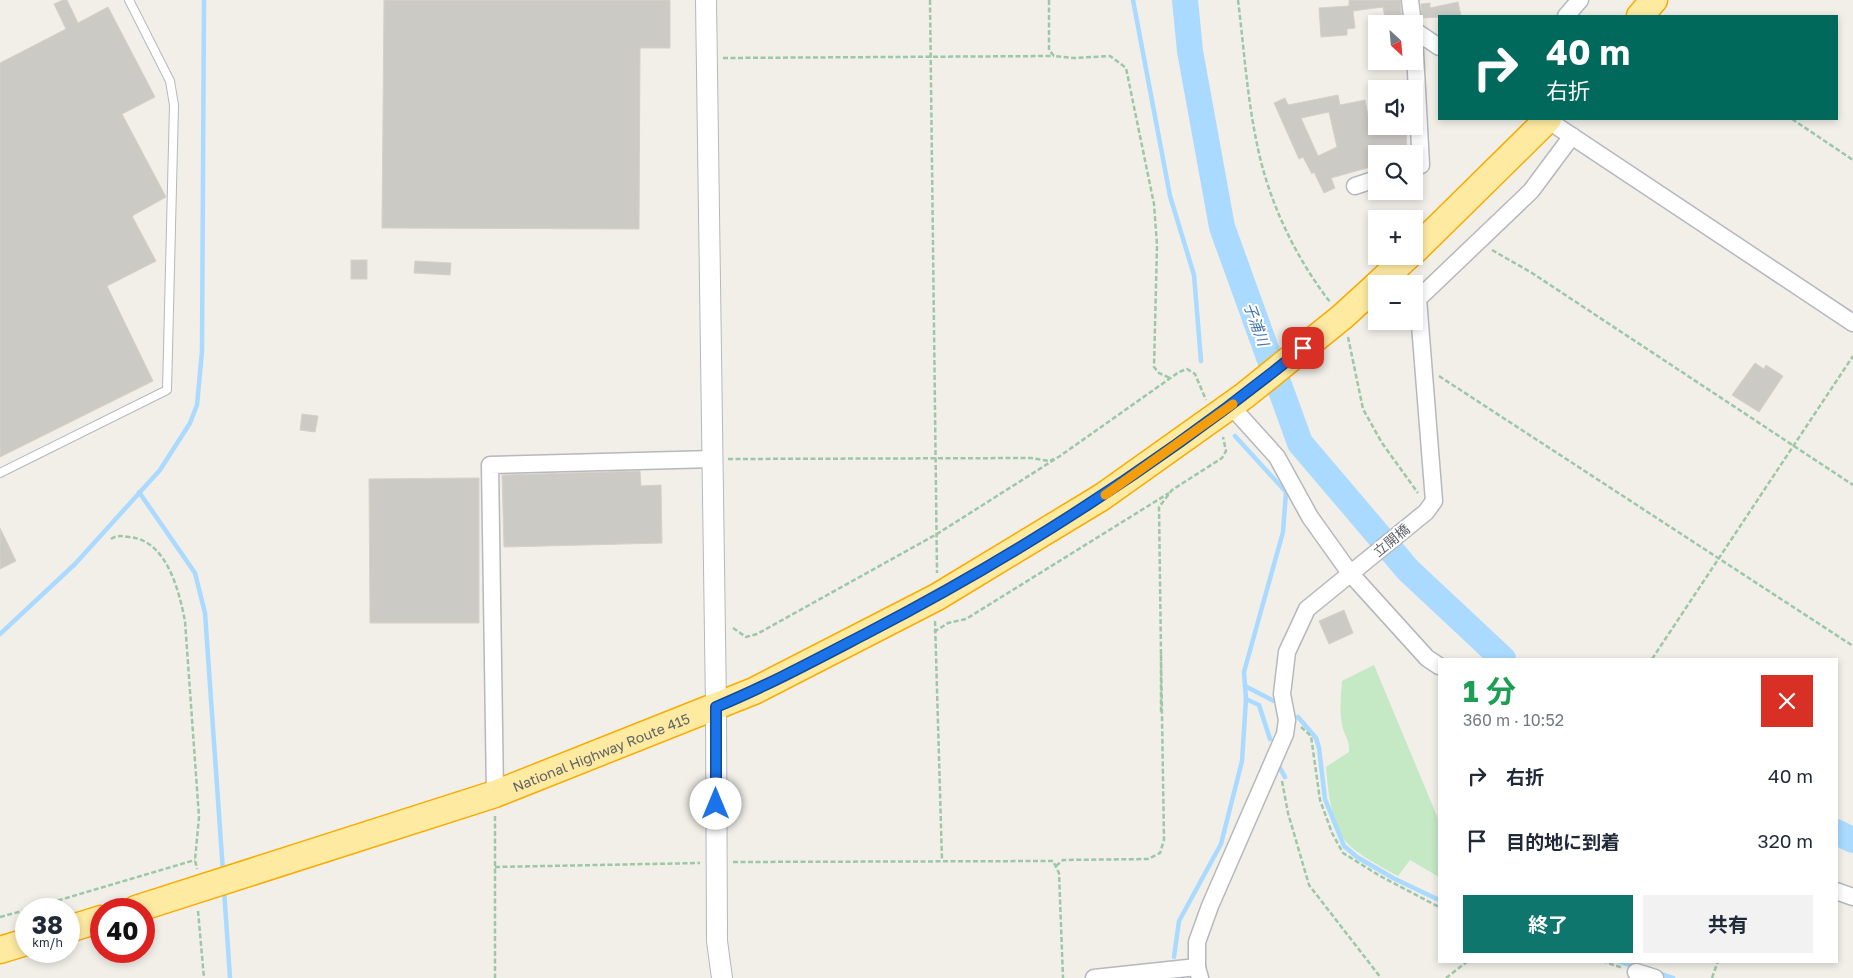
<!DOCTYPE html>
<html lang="ja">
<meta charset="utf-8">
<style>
body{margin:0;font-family:"Golos Text","Noto Sans JP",sans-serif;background:#f2f2f3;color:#1f2937;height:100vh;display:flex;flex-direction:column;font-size:19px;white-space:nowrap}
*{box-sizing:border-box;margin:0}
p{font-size:16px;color:#747a83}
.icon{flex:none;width:28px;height:28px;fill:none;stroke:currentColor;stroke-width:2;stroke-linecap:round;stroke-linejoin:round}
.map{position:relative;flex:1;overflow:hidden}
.panel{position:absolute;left:1438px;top:658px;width:400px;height:305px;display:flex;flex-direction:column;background:#fff;border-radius:0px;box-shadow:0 2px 8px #0003}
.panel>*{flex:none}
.hud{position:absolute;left:1438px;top:15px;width:400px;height:105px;border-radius:0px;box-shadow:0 2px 8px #0003;background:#00695c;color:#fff;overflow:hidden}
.needle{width:32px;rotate:154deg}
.fabs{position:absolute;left:1368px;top:15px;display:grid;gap:10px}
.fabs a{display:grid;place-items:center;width:55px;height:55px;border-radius:0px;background:#fff;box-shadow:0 2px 8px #0003;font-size:25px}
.speed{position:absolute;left:15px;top:898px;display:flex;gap:10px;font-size:25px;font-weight:700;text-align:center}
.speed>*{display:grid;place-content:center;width:65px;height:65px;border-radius:50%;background:#fff;box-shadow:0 2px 8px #0003;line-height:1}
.speed small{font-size:12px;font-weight:400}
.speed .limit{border:8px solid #d22;background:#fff;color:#111}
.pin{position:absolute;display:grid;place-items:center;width:42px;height:42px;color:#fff;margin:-21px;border-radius:10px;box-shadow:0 2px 8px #0006}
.me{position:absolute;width:55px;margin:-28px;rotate:0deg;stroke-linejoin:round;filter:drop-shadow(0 0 4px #0008)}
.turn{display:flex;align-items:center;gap:18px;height:105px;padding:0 25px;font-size:22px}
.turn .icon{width:65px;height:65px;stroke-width:2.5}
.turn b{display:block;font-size:35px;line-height:42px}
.round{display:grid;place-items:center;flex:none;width:52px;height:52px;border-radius:0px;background:#f2f2f3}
.head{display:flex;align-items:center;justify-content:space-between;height:85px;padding:0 25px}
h1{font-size:30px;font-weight:700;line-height:38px;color:#1e9e55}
.primary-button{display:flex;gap:10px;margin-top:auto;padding:10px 25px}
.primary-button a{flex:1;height:58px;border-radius:0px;background:#0f766e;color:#fff;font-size:20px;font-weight:700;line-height:58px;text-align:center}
.primary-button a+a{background:#f2f2f3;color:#1f2937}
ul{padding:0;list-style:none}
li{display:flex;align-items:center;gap:15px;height:65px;padding:0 25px}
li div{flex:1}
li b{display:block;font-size:19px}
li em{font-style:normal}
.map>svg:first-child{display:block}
.green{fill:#c5e8c5}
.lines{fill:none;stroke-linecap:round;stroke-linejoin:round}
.stream{stroke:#aadaff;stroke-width:4.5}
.river{stroke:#aadaff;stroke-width:26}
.building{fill:#cccac5;stroke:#d6d1c6;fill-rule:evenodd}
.service-casing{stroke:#b5b8bc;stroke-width:10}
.minor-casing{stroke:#b5b8bc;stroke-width:19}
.tertiary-casing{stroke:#b5b8bc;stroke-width:22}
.trunk-casing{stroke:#f9ab00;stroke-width:29}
.path{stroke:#9cc7a9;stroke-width:2.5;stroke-dasharray:5 2.5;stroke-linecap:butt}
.service{stroke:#fff;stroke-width:8}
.minor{stroke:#fff;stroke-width:16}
.tertiary{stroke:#fff;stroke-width:20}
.trunk{stroke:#feeaa1;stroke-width:26}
.route-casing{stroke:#114b97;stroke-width:12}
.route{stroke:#1a73e8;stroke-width:9}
.slow{stroke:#f59e0b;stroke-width:9}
.labels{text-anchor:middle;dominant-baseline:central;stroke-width:4;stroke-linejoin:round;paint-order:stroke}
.street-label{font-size:14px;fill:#5f6368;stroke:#fff}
.water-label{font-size:15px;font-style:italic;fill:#4174aa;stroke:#fff}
</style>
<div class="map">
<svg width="1853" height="978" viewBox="0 0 1853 978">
<rect width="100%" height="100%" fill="#f1efe8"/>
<path class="green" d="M1374,665L1439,821V877L1410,860L1398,876C1385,869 1355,853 1346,842C1331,822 1328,791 1326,767L1349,752C1350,742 1346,738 1343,729C1339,714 1341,696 1342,681Z"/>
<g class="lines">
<g class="stream">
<path d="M1133,0L1170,196L1194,275L1201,361"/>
<path d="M139,492L195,573L205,613L223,872"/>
<path d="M0,634L75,564L160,470L190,423L197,405L202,351L204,0"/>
<path d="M1245,686L1274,701"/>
<path d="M1246,699L1259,705L1270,739"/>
<path d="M1298,717L1316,738L1319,748L1325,799L1344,846L1357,857L1393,878L1439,900"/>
<path d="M1278,765L1285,777"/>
<path d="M224,889L230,978"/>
<path d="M1174,957L1179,921L1221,844L1242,761L1246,699L1244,672L1283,532L1286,492L1235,436"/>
<path d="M1618,961L1636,967"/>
<path d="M1658,973L1673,978"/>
</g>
<g class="river">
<path d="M1185,0L1190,51L1222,227L1300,443L1408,570L1503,659"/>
<path d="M1836,832L1853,840"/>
</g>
</g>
<g class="building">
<path d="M63,0H67L78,23L108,7L155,97L122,114L166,197L132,216L156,261L107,286L153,381L0,457V63L66,29L54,4Z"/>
<path d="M384,0H670V48H640L639,229L382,228Z"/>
<path d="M1349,0H1400L1402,24H1386L1383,7L1353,11L1355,28L1347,29V35L1321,37L1319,8L1349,6Z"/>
<path d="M1458,2L1461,16L1422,18L1421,4L1430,3V8Z"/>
<path d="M1338,95L1340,105L1365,100L1368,116L1376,115V126H1406L1407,154H1376V160L1373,161L1374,166L1331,178L1335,188L1324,193L1314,172L1312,174L1303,157L1299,159L1274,103L1285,98L1288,105ZM1329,112L1337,147L1318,156L1301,118Z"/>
<rect x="351" y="260" width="16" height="19"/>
<path d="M415,261L451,263L450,275L414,273Z"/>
<path d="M1755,363L1764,369L1766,365L1783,376L1759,412L1732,395Z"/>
<path d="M302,414L318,416L315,432L300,430Z"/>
<path d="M640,471L641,486L661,485L662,543L504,547L502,475Z"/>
<path d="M479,478V623H370L369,479Z"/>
<path d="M0,528L16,561L0,569Z"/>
<path d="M1344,610L1353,633L1329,644L1319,621Z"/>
</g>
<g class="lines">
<g class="service-casing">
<path id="service" d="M0,473L167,390L174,105L170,81L129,0"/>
</g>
<g class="minor-casing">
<g id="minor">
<path d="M1410,0L1413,24"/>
<path d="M1566,16L1580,0"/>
<path d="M1414,30L1439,47"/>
<path d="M1414,35L1421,165L1414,167"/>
<path d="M1546,119L1853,323"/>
<path d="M1355,186L1376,179"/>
<path d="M1231,406L1277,457L1310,517L1350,573L1427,658L1439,666"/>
<path d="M495,794L490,465L713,459"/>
<path d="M1836,891L1853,897"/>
<path d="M1636,972L1655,978"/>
<path d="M1094,978L1197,967"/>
<path d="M1200,978L1197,967V942L1210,906L1285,734L1287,720L1282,694L1287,652L1307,609L1426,512L1434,501L1418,299L1531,191L1572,136"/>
</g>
</g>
<g class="tertiary-casing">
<path id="tertiary" d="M706,0L716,707L717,941L722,978"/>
</g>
<g class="trunk-casing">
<g id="trunk">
<path d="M1640,16L1654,0"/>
<path d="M1414,251L1548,119"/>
<path d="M1378,284L1408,256"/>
<path id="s1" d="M136,909L495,794L754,691L937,597L1102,497L1244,396L1342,317L1376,286"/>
<path d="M69,929L101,919"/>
<path d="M0,950L26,942"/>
</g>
</g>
<g class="path">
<path d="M930,0L937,573"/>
<path d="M1049,0V50L1054,56L1074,58L1110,56L1126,68L1154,204L1157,245L1154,367L1159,373L1170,378"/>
<path d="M1238,0C1244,48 1247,97 1257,144C1268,200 1295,257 1330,302"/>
<path d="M723,58L1054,56"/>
<path d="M1792,119L1853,160"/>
<path d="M1492,250L1532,273L1853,485"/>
<path d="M1348,337L1363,409L1382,443L1418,493"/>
<path d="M1439,376L1853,646"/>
<path d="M728,459L1031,458L1049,461L1054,459"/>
<path d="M111,539C117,535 122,536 129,537C167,540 179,591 185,621L199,817L195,860L197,869"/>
<path d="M935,621L942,860"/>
<path d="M733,628L746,637L757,634L937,534L1060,456L1179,372L1187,369L1195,374L1206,400"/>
<path d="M934,632L948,623L966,619L1169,493"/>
<path d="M1161,654L1159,507L1172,490L1222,458L1226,451L1223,437"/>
<path d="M1652,659L1853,356"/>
<path d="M1301,727L1311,736L1320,800L1332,833L1343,853L1380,876L1439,907"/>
<path d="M1282,781L1288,813L1309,885L1381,978"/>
<path d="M495,816V978"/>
<path d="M733,862L1053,861L1059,873L1063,978"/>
<path d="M1056,866L1063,860L1148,859L1160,853L1164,840L1161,654V713"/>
<path d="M495,867L700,863"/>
<path d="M29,909L195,860"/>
<path d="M198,911L204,978"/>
<path d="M0,917L26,910"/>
<path d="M1602,961L1623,968"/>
<path d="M1446,978L1468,961"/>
<path d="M1712,978L1718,961"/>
</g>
<use href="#service" class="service"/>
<use href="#minor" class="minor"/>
<use href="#tertiary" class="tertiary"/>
<use href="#trunk" class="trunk"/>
</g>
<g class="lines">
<g class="route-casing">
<path id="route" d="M716,804V707C769,685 819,658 869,632C1023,552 1168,458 1303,348"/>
</g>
<use href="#route" class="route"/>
<path class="slow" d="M1105,495L1233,404"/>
</g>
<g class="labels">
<g class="street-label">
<text transform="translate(1391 540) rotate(-39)">立開橋</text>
<text stroke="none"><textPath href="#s1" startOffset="491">National Highway Route 415</textPath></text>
</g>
<g class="water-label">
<text transform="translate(1257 324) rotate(70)">子浦川</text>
</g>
</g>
</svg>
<div class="fabs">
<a><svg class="needle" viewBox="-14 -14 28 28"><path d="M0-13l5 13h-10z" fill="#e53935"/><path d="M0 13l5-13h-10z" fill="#747a83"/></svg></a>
<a><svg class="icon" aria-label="sound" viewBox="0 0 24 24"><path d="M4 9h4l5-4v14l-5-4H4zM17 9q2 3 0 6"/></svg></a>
<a><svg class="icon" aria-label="search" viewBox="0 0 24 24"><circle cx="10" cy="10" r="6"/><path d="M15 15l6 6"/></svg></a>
<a>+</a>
<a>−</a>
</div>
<div class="speed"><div>38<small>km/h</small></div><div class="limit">40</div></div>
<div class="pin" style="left:1303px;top:348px;background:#d93025"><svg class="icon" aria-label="arrive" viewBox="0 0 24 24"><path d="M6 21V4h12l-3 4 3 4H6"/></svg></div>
<svg class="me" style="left:716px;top:804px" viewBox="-20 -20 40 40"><circle r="19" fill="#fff"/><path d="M0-13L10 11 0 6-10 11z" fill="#1a73e8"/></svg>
<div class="hud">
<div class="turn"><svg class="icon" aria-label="right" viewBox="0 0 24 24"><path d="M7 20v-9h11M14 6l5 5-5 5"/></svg><div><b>40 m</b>右折</div></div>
</div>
<section class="panel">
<div class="head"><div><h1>1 分</h1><p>360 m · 10:52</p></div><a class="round" style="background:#d93025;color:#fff"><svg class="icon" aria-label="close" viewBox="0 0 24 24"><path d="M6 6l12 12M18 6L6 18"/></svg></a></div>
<ul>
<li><svg class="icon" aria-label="right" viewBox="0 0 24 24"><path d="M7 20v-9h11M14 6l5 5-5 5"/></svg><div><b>右折</b></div><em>40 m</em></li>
<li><svg class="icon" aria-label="arrive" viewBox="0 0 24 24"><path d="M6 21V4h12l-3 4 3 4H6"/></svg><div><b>目的地に到着</b></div><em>320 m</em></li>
</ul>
<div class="primary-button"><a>終了</a><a>共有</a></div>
</section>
</div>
